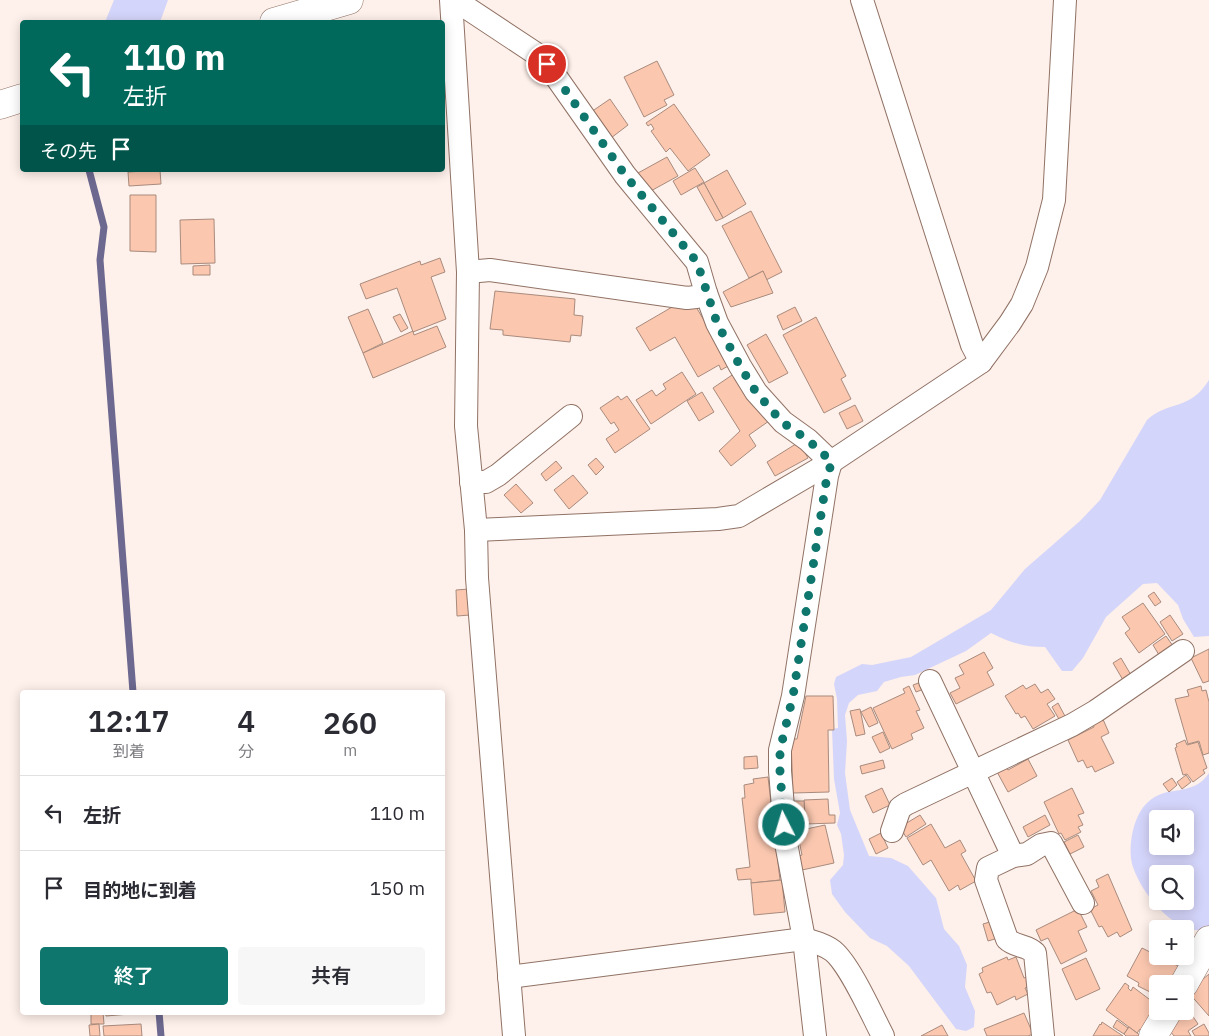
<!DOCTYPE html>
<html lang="ja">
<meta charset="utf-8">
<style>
body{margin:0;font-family:"IBM Plex Sans","Noto Sans JP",sans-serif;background:#f7f7f7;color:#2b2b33;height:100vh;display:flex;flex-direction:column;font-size:19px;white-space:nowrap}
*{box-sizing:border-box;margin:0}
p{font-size:16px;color:#7c7c81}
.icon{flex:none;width:28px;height:28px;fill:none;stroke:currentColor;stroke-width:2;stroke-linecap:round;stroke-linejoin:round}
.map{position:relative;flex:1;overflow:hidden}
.details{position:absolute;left:20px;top:690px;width:425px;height:325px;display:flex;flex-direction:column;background:#fff;border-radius:5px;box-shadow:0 2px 12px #0003}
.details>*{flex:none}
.guide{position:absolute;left:20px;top:20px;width:425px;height:152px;border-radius:5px;box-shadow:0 2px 12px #0003;background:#00695c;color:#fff;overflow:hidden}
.tools{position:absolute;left:1149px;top:810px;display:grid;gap:10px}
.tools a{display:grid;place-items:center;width:45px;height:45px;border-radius:5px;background:#fff;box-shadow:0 2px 12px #0003;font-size:25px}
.pin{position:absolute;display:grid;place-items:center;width:42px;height:42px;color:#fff;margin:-21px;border:2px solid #fff;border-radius:50%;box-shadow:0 1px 5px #0007}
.me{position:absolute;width:55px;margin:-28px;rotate:355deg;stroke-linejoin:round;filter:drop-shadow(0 0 4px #0008)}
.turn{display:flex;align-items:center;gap:18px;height:105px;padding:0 20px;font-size:22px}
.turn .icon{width:65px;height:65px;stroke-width:2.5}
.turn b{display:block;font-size:35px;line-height:42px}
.then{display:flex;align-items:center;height:48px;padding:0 20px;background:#0003;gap:10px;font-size:19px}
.eta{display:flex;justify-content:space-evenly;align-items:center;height:85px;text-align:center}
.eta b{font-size:30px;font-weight:600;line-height:35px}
.cta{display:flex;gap:10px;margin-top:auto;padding:10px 20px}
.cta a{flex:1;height:58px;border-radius:5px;background:#0f766e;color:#fff;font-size:20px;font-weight:600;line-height:58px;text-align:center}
.cta a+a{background:#f7f7f7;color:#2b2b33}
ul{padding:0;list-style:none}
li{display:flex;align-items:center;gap:15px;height:75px;padding:0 20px;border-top:1px solid #e1e1e2}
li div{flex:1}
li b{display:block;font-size:19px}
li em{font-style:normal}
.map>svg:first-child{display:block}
.green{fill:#d4d5fa;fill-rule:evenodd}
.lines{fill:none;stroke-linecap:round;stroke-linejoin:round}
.stream{stroke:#6c688f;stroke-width:7}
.building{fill:#fbc7af;stroke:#a98b7d}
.minor-casing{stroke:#907265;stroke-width:24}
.tertiary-casing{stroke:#907265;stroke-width:29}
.secondary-casing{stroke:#907265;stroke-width:29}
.minor{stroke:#fff;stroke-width:22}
.tertiary{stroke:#fff;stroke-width:28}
.secondary{stroke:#fff;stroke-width:28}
.route{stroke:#0f766e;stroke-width:9;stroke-dasharray:0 16.2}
</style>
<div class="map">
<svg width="1209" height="1036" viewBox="0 0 1209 1036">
<rect width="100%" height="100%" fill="#fef0ea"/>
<g class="green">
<path d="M114,0H168L160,22H105Z"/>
<path d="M1209,380V636L1194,637L1183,619L1178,605L1157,583L1143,584L1106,617L1083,658L1072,671H1062L1045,647C1025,647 1008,642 991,633L966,651L915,675L901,677L884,682L877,691L858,695L849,703L845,715L847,741L845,773L850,810L869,856L891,858L908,866L936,898L944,929L959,946L967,965L965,987L975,1011L974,1027L966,1031L956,1029L909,966L887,946L870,938L845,912L832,894L830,880L843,865L844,855L841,834L837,825L840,813L834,779L832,729L838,728L837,699L834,684L836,677L862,664L872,665L911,657L991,610L1025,569L1080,521L1100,500L1147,420C1169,400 1190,411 1209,380Z"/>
<path d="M1209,773V928L1203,931C1196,930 1187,929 1181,925C1160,915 1140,888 1133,867C1127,848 1133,815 1148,802C1165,787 1180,794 1198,784C1202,782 1206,777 1209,773ZM1158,819H1185V846H1158ZM1158,874H1185V901H1158Z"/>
</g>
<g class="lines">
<g class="stream">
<path d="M89,170L104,227L100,260L133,692"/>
<path d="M159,1012L161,1036"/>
</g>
</g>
<g class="building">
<path d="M657,61L674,95L664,100L667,105L644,117L624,77Z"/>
<path d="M610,99L628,125L611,138L591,112Z"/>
<path d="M674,104L710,155L688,171L670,148L666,152L651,131L654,129L651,124L648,126L646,123Z"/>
<path d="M667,157L678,176L649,192L638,173Z"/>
<path d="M695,168L704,182L681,195L673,181Z"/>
<path d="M160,170L161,184L129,186L128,172Z"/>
<path d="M727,170L746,204L723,218L704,183Z"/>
<path d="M704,183L723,218L716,221L697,187Z"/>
<path d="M130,195H156V252L130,251Z"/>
<path d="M751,211L782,272L766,280L763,271L749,278L722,226Z"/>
<path d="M214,219L215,263L181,264L180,220Z"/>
<path d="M440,258L445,272L431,277L446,319L413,332L397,288L366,299L360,284L420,261L421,265Z"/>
<path d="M210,265V275H193V266Z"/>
<path d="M763,271L773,293L731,307L723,292Z"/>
<path d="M495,291L575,299L574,315L583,316L581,336L571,335L570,342L503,335V330L490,329Z"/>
<path d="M679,303L695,305L730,365L721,370L719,365L698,377L675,337L650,351L636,328Z"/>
<path d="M795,307L802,321L783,330L777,316Z"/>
<path d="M368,309L383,343L363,353L348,317Z"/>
<path d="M400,314L408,328L401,332L393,317Z"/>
<path d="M816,317L846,376L841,379L851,399L824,413L783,335Z"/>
<path d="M437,326L446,347L373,378L363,353L413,331L414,335Z"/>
<path d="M766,334L788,373L769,383L747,345Z"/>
<path d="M682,372L696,394L651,424L636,400L652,390L656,396L666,389L663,384Z"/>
<path d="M735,373L769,421L749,435L756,446L731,466L719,451L740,431L713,388Z"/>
<path d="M702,392L714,412L699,421L687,401Z"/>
<path d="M618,396L621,400L627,396L650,429L615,453L606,439L619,430L614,422L611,424L600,408Z"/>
<path d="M855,405L863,421L847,429L839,413Z"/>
<path d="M799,442L808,458L775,476L767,462Z"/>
<path d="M596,458L604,467L596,475L588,465Z"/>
<path d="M556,461L562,468L546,481L541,474Z"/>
<path d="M573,475L588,493L569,509L554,490Z"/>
<path d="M516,484L533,503L521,513L504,495Z"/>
<path d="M469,589L470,615L457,616L456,590Z"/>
<path d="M1154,592L1161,602L1155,606L1148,596Z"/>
<path d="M1143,603L1165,634L1139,653L1125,633L1130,629L1122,617Z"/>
<path d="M1170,615L1183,634L1172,641L1160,622Z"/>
<path d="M1166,636L1173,646L1159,655L1153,645Z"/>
<path d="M1209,649V681L1203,683L1191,658Z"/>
<path d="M984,652L993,668L987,672L994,685L956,704L950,693L960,688L955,678L964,674L959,665Z"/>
<path d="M1121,658L1131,675L1123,680L1113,663Z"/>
<path d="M921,682L924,689L916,692L913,685Z"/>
<path d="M1035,684L1041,693L1048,689L1055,699L1047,704L1055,716L1033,729L1025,716L1021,718L1018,713L1016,714L1005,696L1023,685L1026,689Z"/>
<path d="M909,686L920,710L916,711L924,728L911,734L913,739L892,749L873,708L905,693L903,689Z"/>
<path d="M1201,686L1202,691L1206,690L1209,702V753L1203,755L1199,741L1188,744L1175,699L1189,696L1187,690Z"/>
<path d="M806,696H833L834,730H828L829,792L793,793L791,739H797Z"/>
<path d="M1058,703L1066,718L1060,721L1052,707Z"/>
<path d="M871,707L878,723L869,727L861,712Z"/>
<path d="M860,709L865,734L856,736L850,711Z"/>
<path d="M1102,717L1109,733L1101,737L1114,763L1095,772L1092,766L1087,768L1083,760L1078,762L1068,740L1094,727L1092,722Z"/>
<path d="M883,732L890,748L880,753L872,737Z"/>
<path d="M1185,740L1187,745L1198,742L1207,768L1203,770L1205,773L1193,782L1187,774L1183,775L1175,748L1177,747L1176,744Z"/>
<path d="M757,756L758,768L744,769V757Z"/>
<path d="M1028,759L1037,776L1008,792L996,770L1005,765L1008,770Z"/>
<path d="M883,760L885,768L862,774L860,766Z"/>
<path d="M1186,775L1191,782L1182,789L1177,782Z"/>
<path d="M768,777L780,880L751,883V879L738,880L736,869L750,867L742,798H745L744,785L754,783L753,779Z"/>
<path d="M1172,778L1177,785L1169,792L1163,784Z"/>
<path d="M882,788L890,805L873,813L865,796Z"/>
<path d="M1072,788L1084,813L1078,815L1083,825L1078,827L1081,832L1065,840L1061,833L1059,834L1044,802Z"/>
<path d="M828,799L829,815H835V823L805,824L804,800Z"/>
<path d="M794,801H804L805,815L795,816Z"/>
<path d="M920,815L926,824L906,837L900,827Z"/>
<path d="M1045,815L1050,825L1028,837L1023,827Z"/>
<path d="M931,824L945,848L960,840L966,851L961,854L976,881L960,890L958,885L949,891L931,860L923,865L907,838Z"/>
<path d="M825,825L834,863L802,870L799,856L802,855L797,831Z"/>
<path d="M881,833L888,848L876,854L869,839Z"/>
<path d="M1078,835L1084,847L1070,854L1064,842Z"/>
<path d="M1108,874L1132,930L1120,937L1117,932L1108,937L1102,926L1099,927L1090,909L1098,905L1091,891L1099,887L1096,880Z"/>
<path d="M782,880L785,912L754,915L751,883Z"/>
<path d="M1078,909L1087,927L1078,931L1087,951L1061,964L1048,938L1041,941L1036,930Z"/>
<path d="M993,921L998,938L988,941L983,924Z"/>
<path d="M1142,948L1180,967L1171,984H1158V996L1138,986L1139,983L1127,976Z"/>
<path d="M1007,957L1008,960L1016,957L1024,978L1030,975L1031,985L1025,988L1028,994L1016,1000L1015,996L997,1005L991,992L987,993L979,974L983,972L982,968Z"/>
<path d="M1086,958L1100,989L1076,1000L1062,969Z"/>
<path d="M1209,974V1016L1188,992Z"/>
<path d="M1125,983L1129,986L1128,988L1131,991L1133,987L1153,1002L1151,1004L1158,1009L1143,1032L1140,1029L1137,1033L1106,1010Z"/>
<path d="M91,1012H103L104,1024H91Z"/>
<path d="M105,1012H142V1013L106,1016Z"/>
<path d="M1024,1013L1033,1034L1028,1036H987L984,1029Z"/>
<path d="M1192,1015L1198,1024L1188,1031L1191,1036H1174L1167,1027L1182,1016L1185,1020Z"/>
<path d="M1117,1020L1128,1028L1124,1034L1113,1027Z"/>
<path d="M1102,1022L1123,1036H1093L1100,1024L1101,1025Z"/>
<path d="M99,1024L100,1036H90L89,1025Z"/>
<path d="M141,1024L142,1036H104L103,1026Z"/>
<path d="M1204,1024L1209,1033V1036H1195L1192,1031Z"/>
<path d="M942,1025L948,1036H921Z"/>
<path d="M1129,1027L1141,1036H1126L1124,1034Z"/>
</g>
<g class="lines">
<g class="minor-casing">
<g id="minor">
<path d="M451,0L468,272L466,426L476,530L477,578L514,1036"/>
<path d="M455,0L541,57L547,64L625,175L697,262L706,293L717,323L740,366L756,392L783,422L808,440L831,462"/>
<path d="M862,0L972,345L981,362"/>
<path d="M468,272L490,270L687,298L696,297L706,293"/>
<path d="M471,482H486L498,475L571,416"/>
<path d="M476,530L718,519L739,516L831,462L981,362L1010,323L1022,304L1037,267L1054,200L1065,0"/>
<path d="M930,681L1013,856"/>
<path d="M892,831L900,808L906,804L1072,725L1096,711L1183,651"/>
<path d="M509,977L804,939C814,942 824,944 833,951C850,965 872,1015 883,1036"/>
<path d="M815,1036L804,939L786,843L780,771V750L793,696L827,476L831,462"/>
<path d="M1043,1036L1035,953C1027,945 1015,947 1007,939L986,880L988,868L1013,856L1027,854L1041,845L1051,843L1083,903"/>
</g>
</g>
<g class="tertiary-casing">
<g id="tertiary">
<path d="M1184,984L1209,940"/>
<path d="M1153,1036L1168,1011"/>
</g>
</g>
<g class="secondary-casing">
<g id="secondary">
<path d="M274,22L349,0"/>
<path d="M0,105L22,98"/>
</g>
</g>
<use href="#minor" class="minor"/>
<use href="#tertiary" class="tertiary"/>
<use href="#secondary" class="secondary"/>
</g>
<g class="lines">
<path class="route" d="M547,64L625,175L697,262L717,323L740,366L756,392L782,422L808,440L832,462L827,476L793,696L780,750V771L784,825"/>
</g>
</svg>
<div class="tools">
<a><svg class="icon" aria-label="sound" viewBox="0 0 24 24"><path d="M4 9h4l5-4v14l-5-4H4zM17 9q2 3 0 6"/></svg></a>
<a><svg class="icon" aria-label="search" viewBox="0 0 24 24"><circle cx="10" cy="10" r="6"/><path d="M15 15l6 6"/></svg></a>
<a>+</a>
<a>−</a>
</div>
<div class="pin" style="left:547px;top:64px;background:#d93025"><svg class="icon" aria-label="arrive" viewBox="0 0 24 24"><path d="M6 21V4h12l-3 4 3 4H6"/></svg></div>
<svg class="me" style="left:784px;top:825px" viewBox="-20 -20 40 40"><circle r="17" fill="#0f766e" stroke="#fff" stroke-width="3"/><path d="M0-11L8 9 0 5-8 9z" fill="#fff"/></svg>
<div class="guide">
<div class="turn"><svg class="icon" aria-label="left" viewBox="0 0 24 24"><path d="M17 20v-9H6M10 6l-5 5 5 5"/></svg><div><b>110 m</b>左折</div></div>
<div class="then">その先<svg class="icon" aria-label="arrive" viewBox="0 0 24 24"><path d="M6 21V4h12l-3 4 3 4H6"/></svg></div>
</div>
<section class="details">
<div class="eta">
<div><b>12:17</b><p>到着</p></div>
<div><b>4</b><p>分</p></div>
<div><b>260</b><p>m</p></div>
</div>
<ul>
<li><svg class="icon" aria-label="left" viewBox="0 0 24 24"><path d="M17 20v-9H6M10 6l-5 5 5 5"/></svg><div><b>左折</b></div><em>110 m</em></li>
<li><svg class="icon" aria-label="arrive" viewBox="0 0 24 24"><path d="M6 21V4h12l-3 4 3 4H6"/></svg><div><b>目的地に到着</b></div><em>150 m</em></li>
</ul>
<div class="cta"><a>終了</a><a>共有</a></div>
</section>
</div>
